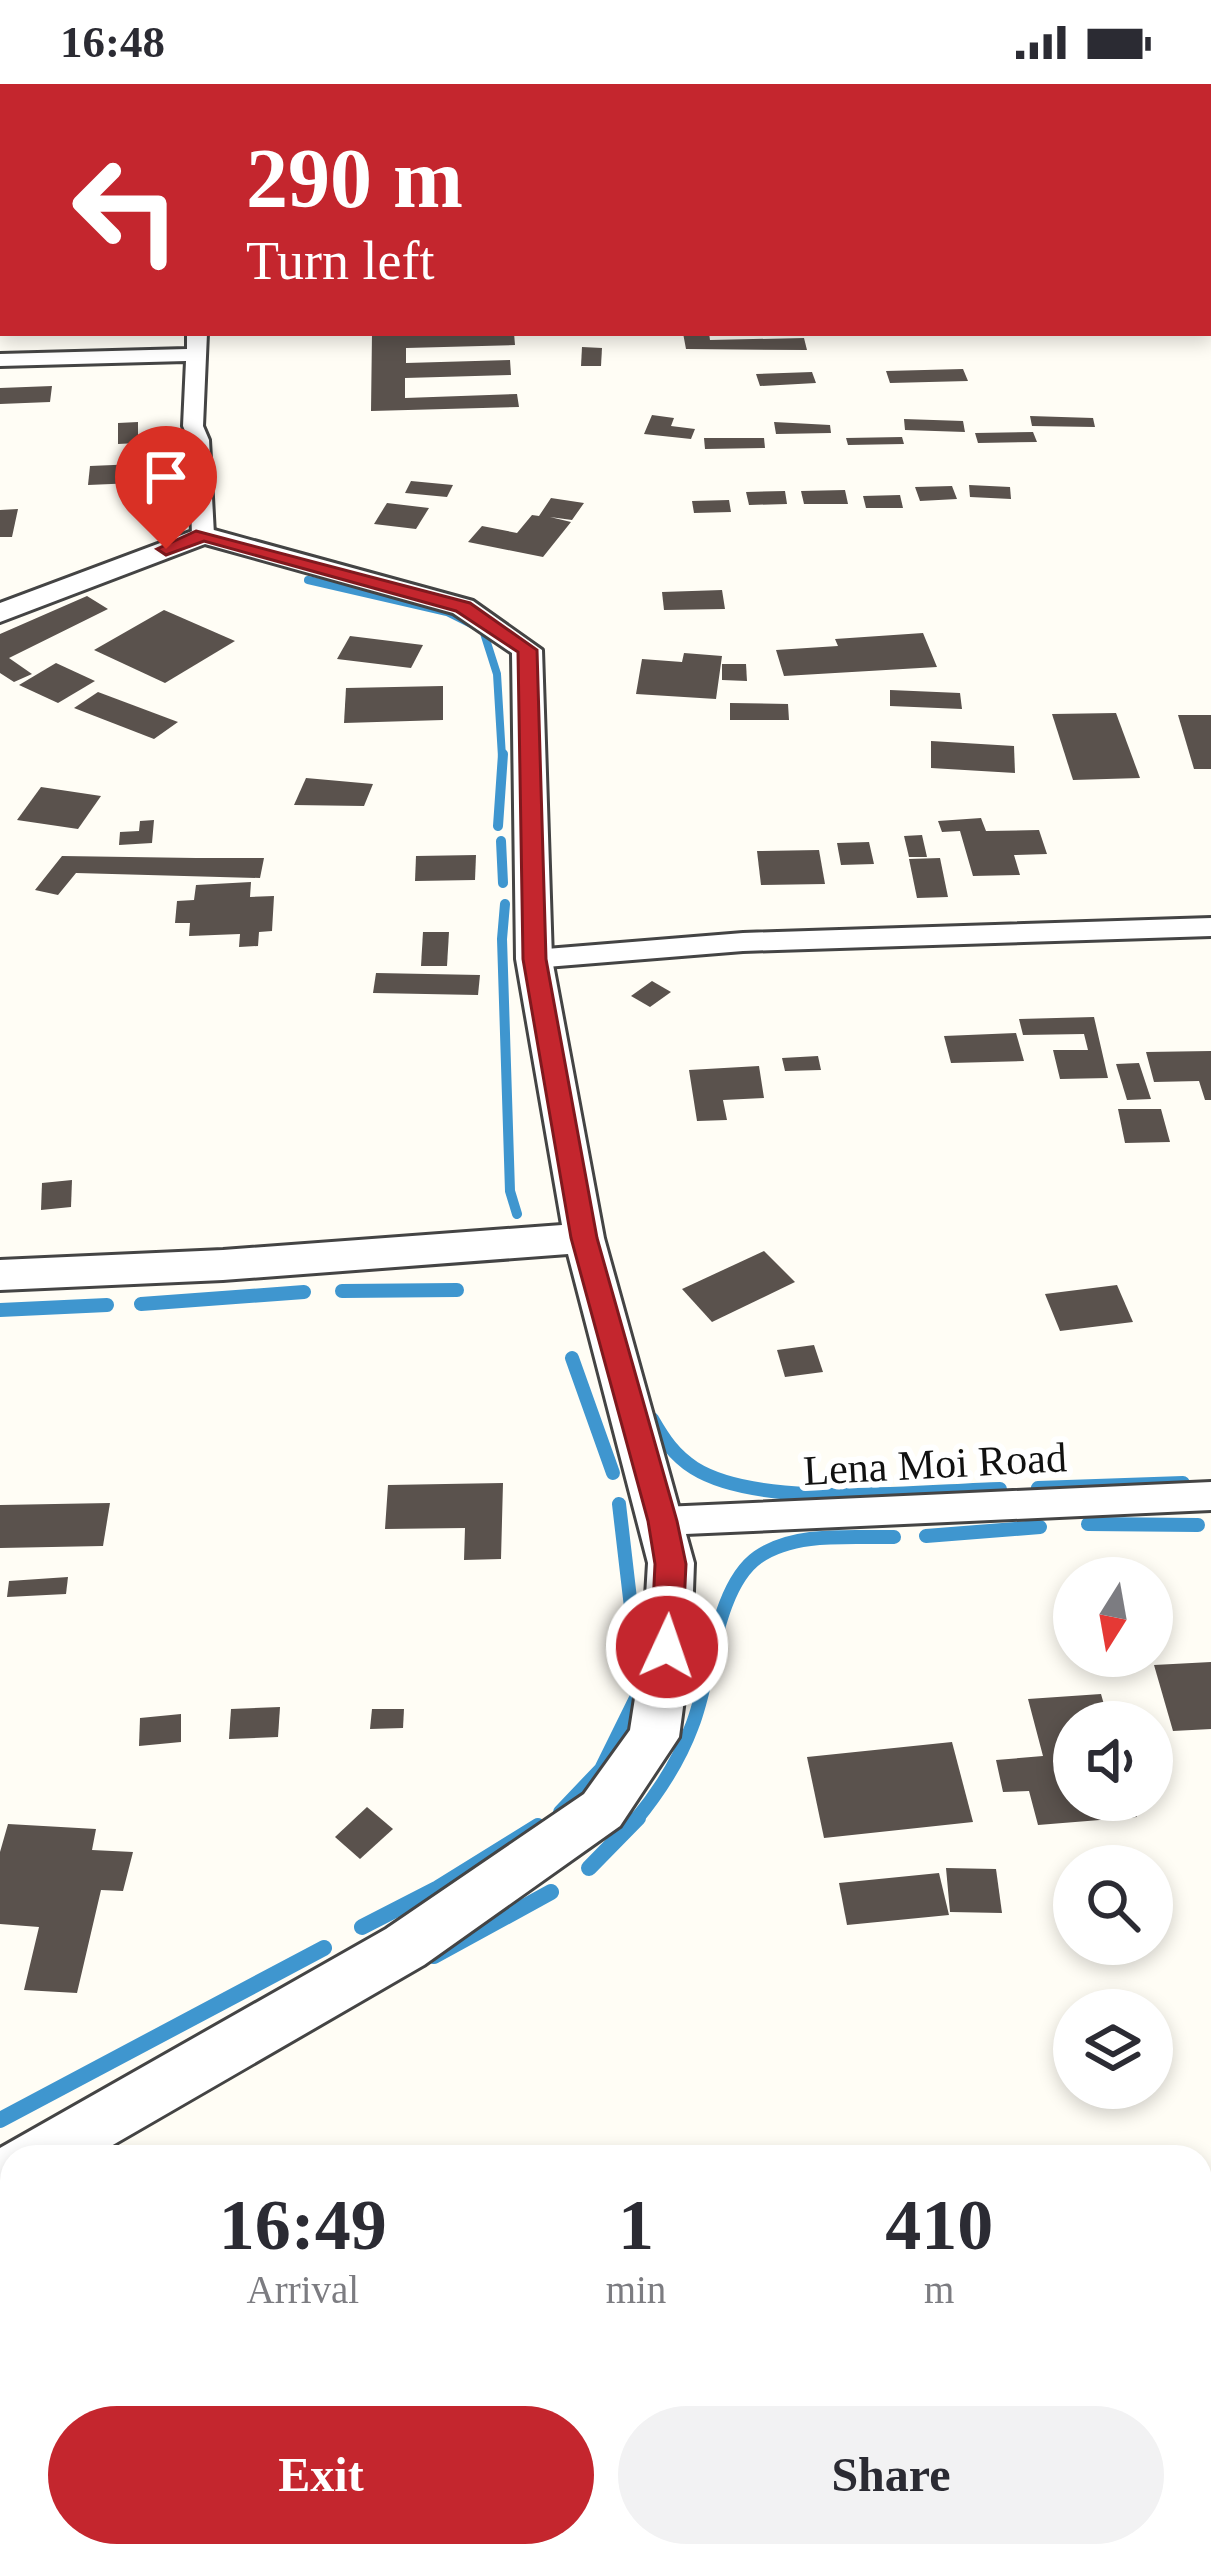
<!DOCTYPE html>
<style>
body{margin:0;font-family:"Times New Roman",serif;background:#f2f2f3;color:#2b2b33;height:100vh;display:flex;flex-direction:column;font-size:45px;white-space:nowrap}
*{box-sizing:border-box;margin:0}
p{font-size:39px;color:#7c7c81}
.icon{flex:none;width:66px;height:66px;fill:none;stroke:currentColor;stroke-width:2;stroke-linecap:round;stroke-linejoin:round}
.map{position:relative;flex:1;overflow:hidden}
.details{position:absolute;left:0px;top:2061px;width:1212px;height:423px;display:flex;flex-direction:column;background:#fff;border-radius:36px 36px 0 0;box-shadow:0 6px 18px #0003}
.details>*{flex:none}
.hud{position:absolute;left:0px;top:0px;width:1212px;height:252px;box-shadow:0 6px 18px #0003;background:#c4262e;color:#fff;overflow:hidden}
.needle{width:78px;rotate:191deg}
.controls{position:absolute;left:1053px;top:1473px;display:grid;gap:24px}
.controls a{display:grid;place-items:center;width:120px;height:120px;border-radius:50%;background:#fff;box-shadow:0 6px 18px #0003;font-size:60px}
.pin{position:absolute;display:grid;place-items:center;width:102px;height:102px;color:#fff;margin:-123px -51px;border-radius:50% 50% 50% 0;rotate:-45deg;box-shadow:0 0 12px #0007}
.pin .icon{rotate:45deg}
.me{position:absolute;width:132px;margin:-66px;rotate:3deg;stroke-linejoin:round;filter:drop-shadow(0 0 9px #0008)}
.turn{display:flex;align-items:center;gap:42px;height:252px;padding:0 48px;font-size:54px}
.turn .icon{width:156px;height:156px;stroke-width:2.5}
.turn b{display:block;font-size:84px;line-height:102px}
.eta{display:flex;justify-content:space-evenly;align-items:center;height:204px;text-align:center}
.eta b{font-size:72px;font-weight:600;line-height:84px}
.action{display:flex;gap:24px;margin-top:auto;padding:24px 48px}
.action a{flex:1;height:138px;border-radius:72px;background:#c4262e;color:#fff;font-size:48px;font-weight:600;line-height:138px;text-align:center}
.action a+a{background:#f2f2f3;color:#2b2b33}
.status{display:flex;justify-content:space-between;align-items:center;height:84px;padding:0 60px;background:#fff;direction:ltr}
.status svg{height:33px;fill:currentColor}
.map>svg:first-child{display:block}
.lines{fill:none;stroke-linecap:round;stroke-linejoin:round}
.stream-far3{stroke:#3f96cf;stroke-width:8}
.stream-far2{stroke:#3f96cf;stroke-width:10}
.stream-far1{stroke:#3f96cf;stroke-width:14}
.stream{stroke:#3f96cf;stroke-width:16}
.building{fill:#5a524d}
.minor-casing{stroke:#444;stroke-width:6}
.tertiary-casing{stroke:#444;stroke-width:6}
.minor{fill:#fff;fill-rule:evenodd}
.tertiary{fill:#fff;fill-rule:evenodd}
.route{fill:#c4262e;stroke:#7f191e;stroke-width:3}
.labels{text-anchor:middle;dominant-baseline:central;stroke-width:12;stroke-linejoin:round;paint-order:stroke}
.street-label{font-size:42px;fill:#111;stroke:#fff}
</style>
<div class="status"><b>16:48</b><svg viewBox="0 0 49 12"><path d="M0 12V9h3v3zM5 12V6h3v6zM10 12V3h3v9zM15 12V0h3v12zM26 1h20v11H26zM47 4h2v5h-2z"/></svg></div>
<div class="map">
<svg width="1211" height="2483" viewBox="0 0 1211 2483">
<rect width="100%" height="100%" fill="#fffdf5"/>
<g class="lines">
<path class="stream-far3" d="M308,496L447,528L483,546L497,590L502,673"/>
<g class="stream-far2">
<path d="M498,742L503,670"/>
<path d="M501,757L503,799"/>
<path d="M505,820L502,855L510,1107L517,1130"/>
</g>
<g class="stream-far1">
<path d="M342,1207L457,1206"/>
<path d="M141,1220L304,1208"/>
<path d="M0,1226L107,1221"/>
<path d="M572,1274L613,1389"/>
<path d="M652,1335C664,1356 674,1371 694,1384C761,1426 921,1407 1000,1405"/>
<path d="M1038,1404L1183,1399"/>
<path d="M619,1420L639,1592"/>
<path d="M1088,1440L1198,1441"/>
<path d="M926,1452L1040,1443"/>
<path d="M560,1728L601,1685L637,1612"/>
<path d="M635,1737C659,1708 679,1677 692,1642C711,1595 715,1503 758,1473C795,1447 852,1454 894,1453"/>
</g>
<g class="stream">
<path d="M589,1784L638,1734"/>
<path d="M362,1843L438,1804L538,1742"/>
<path d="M434,1872L551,1808"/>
<path d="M0,2036L324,1864"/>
<path d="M0,2247L12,2279"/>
<path d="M84,2472L88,2483"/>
</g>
</g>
<g class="building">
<path d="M372,249H514L515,261L406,264V279L510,276L511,291L405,294V314L517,310L519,323L371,327Z"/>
<path d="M683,249H709L710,256L804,254L807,266L686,265Z"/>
<path d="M582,263L602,264L601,282H581Z"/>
<path d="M963,285L968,297L890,299L886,287Z"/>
<path d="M812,288L816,299L760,302L756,290Z"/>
<path d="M52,302L50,318L0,320V304Z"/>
<path d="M652,331L674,334L671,342L695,345L691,355L644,350Z"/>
<path d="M1030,332L1093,334L1095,343L1032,342Z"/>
<path d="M904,335L963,337L965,348L905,346Z"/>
<path d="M138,338V359L118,360V339Z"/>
<path d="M774,338L830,341L831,349L776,350Z"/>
<path d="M1033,348L1037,358L978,359L975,349Z"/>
<path d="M902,353L904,360L848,361L846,354Z"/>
<path d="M704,354H764L765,364L705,365Z"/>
<path d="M137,380L135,399L88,401L90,382Z"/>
<path d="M411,397L453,401L447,413L405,409Z"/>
<path d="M969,401L1010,403L1011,415L970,413Z"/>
<path d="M952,402L957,415L920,417L915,403Z"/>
<path d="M845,406L848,420H804L801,407Z"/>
<path d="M785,407L787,420L749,421L746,408Z"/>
<path d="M900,411L903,424H866L863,412Z"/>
<path d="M551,414L584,419L572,436L550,433L571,438L543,473L468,458L482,442L517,449L532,431L539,432Z"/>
<path d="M729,416L731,428L694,429L692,417Z"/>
<path d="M387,419L429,424L416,445L374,440Z"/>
<path d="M18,425L12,453H0V426Z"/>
<path d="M722,506L725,525L664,526L662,508Z"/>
<path d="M87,512L108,525L9,574L32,590L14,598L0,589V550Z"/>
<path d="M164,526L235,557L165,599L94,566Z"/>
<path d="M923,549L937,583L784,592L776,566L838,562L835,555Z"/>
<path d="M350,552L423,561L411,584L337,575Z"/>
<path d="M684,569L722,572L716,615L636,610L642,575L682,578Z"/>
<path d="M56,579L95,597L58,619L19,601Z"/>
<path d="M722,580H746L747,597L722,596Z"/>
<path d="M443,602V636L344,639L346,604Z"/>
<path d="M890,606L960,609L962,625L890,622Z"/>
<path d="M98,608L178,638L154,655L74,624Z"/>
<path d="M730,619L788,620L789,636H730Z"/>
<path d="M1116,629L1140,694L1073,696L1052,630Z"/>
<path d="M1178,631H1211V685H1194Z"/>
<path d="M931,657L1014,662L1015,689L931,684Z"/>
<path d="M306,694L373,700L364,722L294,721Z"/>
<path d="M41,703L101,712L78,745L17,736Z"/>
<path d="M981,734L986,747L1039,746L1047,770L1014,771L1020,791L973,792L960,747L942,748L938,737Z"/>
<path d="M154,736L152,759L119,761L120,748L139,747L140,737Z"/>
<path d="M922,751L927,773H909L904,752Z"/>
<path d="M869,758L874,780L841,781L837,759Z"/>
<path d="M819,766L825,800L761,801L757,767Z"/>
<path d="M476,771L475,796L415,797L416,772Z"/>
<path d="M62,772L196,774H264L260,794L76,789L58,811L35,806Z"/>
<path d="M940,774L948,813L917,814L909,775Z"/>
<path d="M251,798L250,813L274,812L272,847L259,848L258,862L239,863L240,850L189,852L190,839H175L177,817L194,816L196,801Z"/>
<path d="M423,848H449L447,882H421Z"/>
<path d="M376,889L480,891L478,911L373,909Z"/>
<path d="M652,897L671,908L650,923L631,912Z"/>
<path d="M1094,933L1108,994L1060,995L1053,966H1088L1084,950L1023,951L1019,935Z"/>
<path d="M1016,949L1024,977L951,979L944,952Z"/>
<path d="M1211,967V1016H1205L1199,997L1154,998L1146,968Z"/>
<path d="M818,972L821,986L785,987L782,974Z"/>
<path d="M1139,979L1151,1015L1127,1016L1116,980Z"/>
<path d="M759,982L764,1014L723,1016L727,1036L697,1037L689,986Z"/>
<path d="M1118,1025H1161L1170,1058L1125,1059Z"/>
<path d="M72,1096L71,1123L41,1126L42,1099Z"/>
<path d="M764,1167L795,1198L712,1238L682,1205Z"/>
<path d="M1117,1201L1133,1238L1060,1247L1045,1210Z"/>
<path d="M814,1261L823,1288L785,1293L777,1266Z"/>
<path d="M503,1399L501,1475L464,1476L465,1444L385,1445L388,1401Z"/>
<path d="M110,1419L103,1462L0,1464V1421Z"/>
<path d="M68,1493L66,1510L7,1513L9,1497Z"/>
<path d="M1211,1578V1645L1173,1647L1154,1581Z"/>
<path d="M1101,1610L1109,1638H1074V1716H1131L1137,1733L1038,1741L1029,1707L1003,1708L996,1676L1043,1672L1028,1615Z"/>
<path d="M280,1623L278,1653L229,1655L231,1625Z"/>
<path d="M372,1625H404L403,1644L370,1645Z"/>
<path d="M181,1630V1658L139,1662L140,1634Z"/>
<path d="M952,1658L973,1738L824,1754L807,1673Z"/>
<path d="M367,1723L393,1745L360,1775L335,1753Z"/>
<path d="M8,1740L96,1745L92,1766L133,1768L123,1807L101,1806L77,1909L24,1906L39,1843L0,1840V1768Z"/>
<path d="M946,1784L996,1785L1002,1829L950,1828Z"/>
<path d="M939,1789L949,1831L847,1841L839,1799Z"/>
<path d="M179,2472H266L264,2483H176Z"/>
<path d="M429,2472H473L474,2478L430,2483Z"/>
</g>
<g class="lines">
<g class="minor-casing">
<g id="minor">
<path d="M212,0H228L211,3Z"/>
<rect x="0" y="19" width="3" height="10"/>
<path d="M187,249H207L203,342L209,356L214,451L203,458L192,451L189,356L183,342L186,277L0,282V270L187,265Z"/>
<path d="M1211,834V852L743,867L534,884L520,875L534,866L743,849Z"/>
<path d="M1211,1398V1426L663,1451L650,1447L645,1437L650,1427L663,1423Z"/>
<path d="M0,2415L12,2420V2472H36L31,2483H0Z"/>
</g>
</g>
<g class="tertiary-casing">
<path id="tertiary" d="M203,443L473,517L542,566L552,875L604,1154L694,1479L691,1563L679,1653L620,1742L424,1881L92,2073H12V2118L0,2123V2064L386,1845L584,1710L630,1646L643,1563L648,1479L568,1170L223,1196L0,1206V1176L223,1166L562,1141L516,875L512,569L453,529L205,460L0,538V519Z"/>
</g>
<use href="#minor" class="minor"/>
<use href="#tertiary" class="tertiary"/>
</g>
<path class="route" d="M196,447L470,519L537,566L546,875L597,1154L677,1437L686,1480L682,1563L678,1573L667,1576L656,1573L651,1563L655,1480L648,1437L571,1154L523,875L518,568L456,527L204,457L166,471L157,465Z"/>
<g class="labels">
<g class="street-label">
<text transform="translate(935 1380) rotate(-3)">Lena Moi Road</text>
</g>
</g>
</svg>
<div class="controls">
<a><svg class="needle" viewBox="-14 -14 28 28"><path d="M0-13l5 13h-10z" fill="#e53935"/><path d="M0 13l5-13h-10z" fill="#7c7c81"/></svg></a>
<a><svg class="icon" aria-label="sound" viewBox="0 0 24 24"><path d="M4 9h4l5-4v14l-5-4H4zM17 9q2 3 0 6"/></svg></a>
<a><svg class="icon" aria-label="search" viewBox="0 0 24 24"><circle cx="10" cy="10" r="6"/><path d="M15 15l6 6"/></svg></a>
<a><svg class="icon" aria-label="layers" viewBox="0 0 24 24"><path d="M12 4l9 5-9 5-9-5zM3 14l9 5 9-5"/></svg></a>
</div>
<div class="pin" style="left:166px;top:465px;background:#d93025"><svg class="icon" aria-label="arrive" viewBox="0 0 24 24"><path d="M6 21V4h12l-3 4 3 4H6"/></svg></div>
<svg class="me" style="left:667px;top:1563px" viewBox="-20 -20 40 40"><circle r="17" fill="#c4262e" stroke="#fff" stroke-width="3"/><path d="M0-11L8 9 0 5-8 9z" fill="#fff"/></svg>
<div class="hud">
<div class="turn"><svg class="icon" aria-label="left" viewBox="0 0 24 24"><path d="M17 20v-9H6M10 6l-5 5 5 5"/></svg><div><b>290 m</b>Turn left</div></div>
</div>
<section class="details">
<div class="eta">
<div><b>16:49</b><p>Arrival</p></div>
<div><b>1</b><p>min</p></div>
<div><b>410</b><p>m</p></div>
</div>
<div class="action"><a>Exit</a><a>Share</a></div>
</section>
</div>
